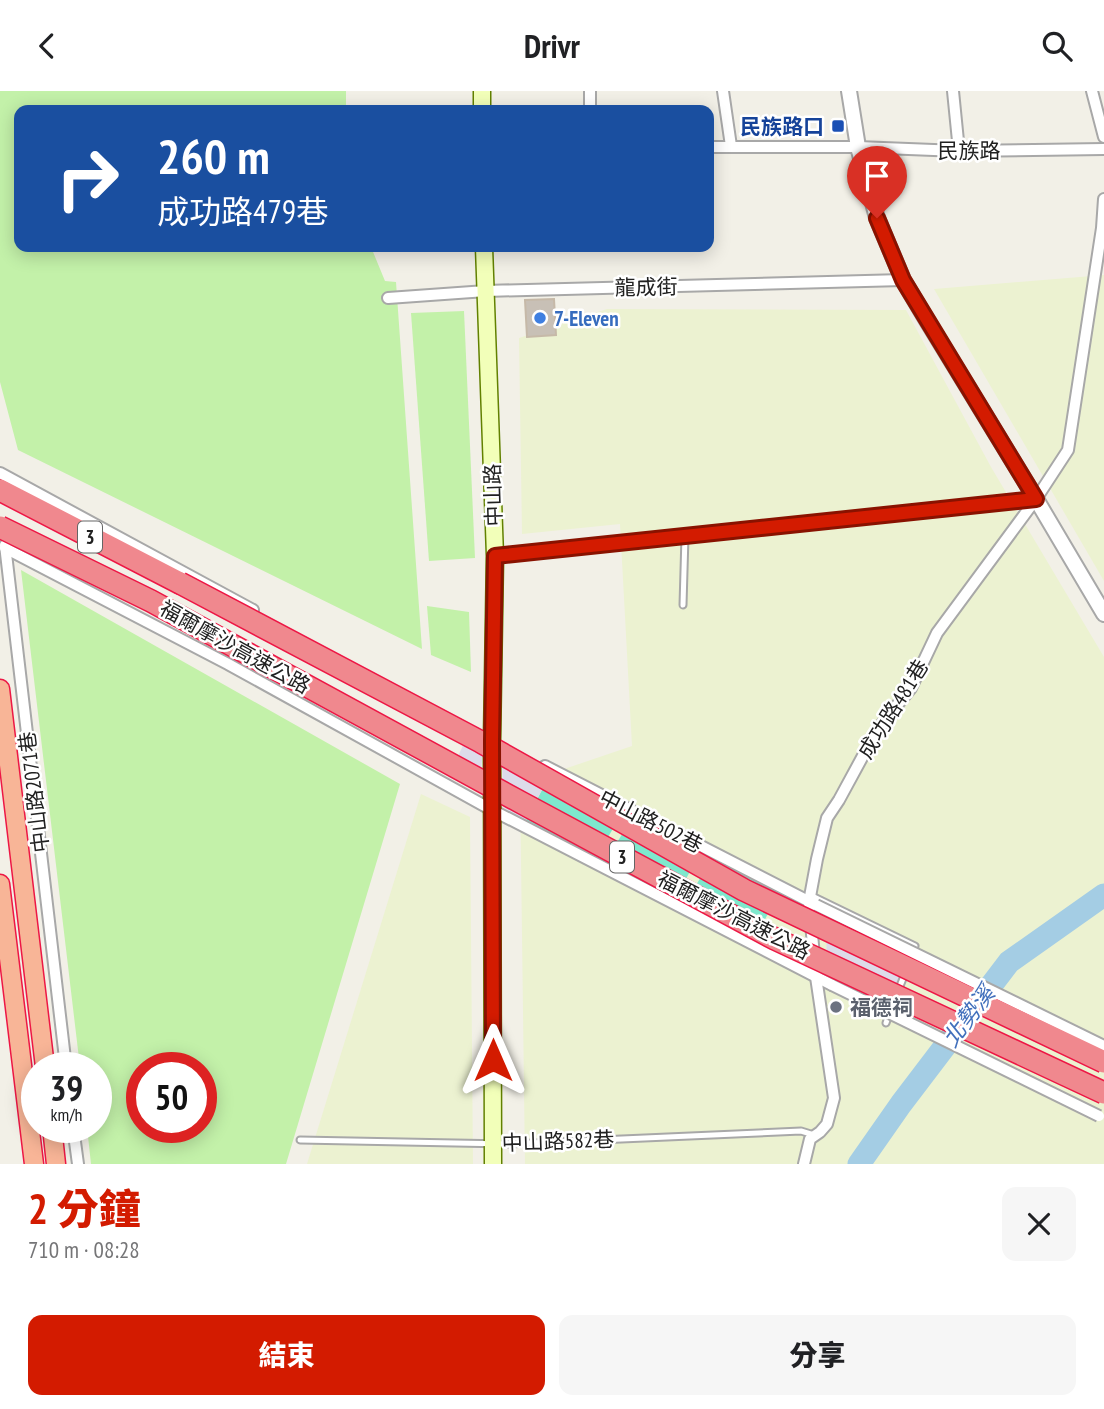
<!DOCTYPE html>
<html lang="zh-TW">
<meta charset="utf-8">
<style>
body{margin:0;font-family:"PT Sans Narrow","Noto Sans TC",sans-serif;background:#f6f6f6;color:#202124;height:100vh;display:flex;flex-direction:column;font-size:26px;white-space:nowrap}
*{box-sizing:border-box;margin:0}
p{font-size:23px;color:#757577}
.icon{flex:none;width:38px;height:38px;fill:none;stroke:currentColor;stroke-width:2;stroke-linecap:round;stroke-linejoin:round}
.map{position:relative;height:1073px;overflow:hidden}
.panel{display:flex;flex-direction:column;background:#fff;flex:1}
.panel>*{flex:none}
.guide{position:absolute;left:14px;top:14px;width:700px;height:147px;border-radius:14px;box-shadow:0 4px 18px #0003;background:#1a4fa0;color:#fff;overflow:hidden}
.speed{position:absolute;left:21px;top:961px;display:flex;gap:14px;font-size:35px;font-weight:700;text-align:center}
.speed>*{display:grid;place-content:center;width:91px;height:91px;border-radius:50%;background:#fff;box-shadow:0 4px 18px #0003;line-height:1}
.speed small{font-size:18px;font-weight:400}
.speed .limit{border:10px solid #d22;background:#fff;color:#111}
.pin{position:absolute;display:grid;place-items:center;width:60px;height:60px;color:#fff;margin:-72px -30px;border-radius:50% 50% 50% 0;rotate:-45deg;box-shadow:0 0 7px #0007}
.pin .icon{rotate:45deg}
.me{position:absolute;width:77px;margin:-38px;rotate:0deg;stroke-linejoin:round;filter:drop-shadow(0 0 5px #0008)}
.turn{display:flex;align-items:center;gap:24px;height:147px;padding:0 28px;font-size:32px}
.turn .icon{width:91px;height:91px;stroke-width:2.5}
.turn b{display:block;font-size:49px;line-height:60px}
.round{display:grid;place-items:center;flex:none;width:74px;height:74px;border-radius:14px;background:#f6f6f6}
.overview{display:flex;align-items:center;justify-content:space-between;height:119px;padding:0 28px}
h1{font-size:42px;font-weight:800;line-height:52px;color:#d31b00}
.cta{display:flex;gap:14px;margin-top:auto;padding:14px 28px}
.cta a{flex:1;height:80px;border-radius:14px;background:#d31b00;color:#fff;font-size:28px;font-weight:800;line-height:80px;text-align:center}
.cta a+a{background:#f6f6f6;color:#202124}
header{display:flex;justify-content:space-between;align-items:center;height:91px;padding:0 28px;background:#fff;font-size:32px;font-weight:800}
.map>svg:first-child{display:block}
.farmland{fill:#ecf2d1}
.grass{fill:#c3f1a9;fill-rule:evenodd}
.pitch{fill:#7ee8cd}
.plaza{fill:#dddbe9}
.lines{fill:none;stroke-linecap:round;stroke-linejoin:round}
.river{stroke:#a4cde4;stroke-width:23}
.building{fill:#c8c0b6;stroke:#c6b9a8;stroke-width:2}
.service-casing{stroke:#a8a8a8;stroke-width:9}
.minor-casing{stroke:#a8a8a8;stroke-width:14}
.tertiary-casing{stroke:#a8a8a8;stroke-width:18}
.secondary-casing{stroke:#628100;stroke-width:19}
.trunk-casing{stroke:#ed1745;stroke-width:21}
.motorway-casing{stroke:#ed1745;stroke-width:24}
.service{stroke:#fff;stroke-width:5}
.minor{stroke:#fff;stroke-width:10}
.tertiary{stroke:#fff;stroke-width:14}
.secondary{stroke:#f2ffb9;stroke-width:16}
.trunk{stroke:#f8b597;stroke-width:18}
.motorway{stroke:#f0888e;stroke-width:21}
.minor-bridge-casing{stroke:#a8a8a8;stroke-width:14;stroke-linecap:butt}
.motorway-bridge-casing{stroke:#ed1745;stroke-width:24;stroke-linecap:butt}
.minor-bridge{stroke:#fff;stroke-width:10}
.motorway-bridge{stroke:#f0888e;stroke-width:21}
.route-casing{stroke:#891200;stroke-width:18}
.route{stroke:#d31b00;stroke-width:12}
.transit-dot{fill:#1a4fb4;stroke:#fff;stroke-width:2.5}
.shop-dot{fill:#3f7fe0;stroke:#fff;stroke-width:2.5}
.worship-dot{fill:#6b7280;stroke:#fff;stroke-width:2.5}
.labels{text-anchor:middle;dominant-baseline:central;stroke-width:5;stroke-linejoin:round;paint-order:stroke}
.shield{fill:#fff;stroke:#646464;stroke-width:2}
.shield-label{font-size:19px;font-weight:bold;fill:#212121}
.transit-label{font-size:21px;font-weight:bold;fill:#164399;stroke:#fff;text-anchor:end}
.street-label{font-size:21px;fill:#212121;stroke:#fff}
.shop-label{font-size:21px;font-weight:bold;fill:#366cbe;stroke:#fff;text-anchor:start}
.worship-label{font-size:21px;font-weight:bold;fill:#5b616d;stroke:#fff;text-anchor:start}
.water-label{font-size:23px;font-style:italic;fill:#4270bc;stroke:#fff}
</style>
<header><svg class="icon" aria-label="back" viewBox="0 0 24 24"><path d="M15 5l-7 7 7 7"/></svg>Drivr<svg class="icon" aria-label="search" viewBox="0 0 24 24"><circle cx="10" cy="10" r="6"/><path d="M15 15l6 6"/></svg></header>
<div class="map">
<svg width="1104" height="1073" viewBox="0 0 1104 1073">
<rect width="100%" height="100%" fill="#f2f0e7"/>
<g class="farmland">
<path d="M1104,184V490L934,198Z"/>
<path d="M607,218L906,219L991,376L1104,566V1073H525L520,693L632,655L620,433L522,443L519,247Z"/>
<path d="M421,703L470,726L473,1073H307Z"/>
</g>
<g class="grass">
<path d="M0,0H346V19H19V156H371L385,190L396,191L422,558L18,359L0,291Z"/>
<path d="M464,220L475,467L429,470L411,222Z"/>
<path d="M21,479L400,693L286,1073H91L87,1036H96V976H80ZM142,976H201V1036H142Z"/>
<path d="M427,515L469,521L471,581L431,564Z"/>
</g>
<g class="pitch">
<path d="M551,682L621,723L596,768L525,731Z"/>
<path d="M631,728L699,763L675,809L605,772Z"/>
<path d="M712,767L779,801L754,850L685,813Z"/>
</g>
<g class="plaza">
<path d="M470,640L484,648L479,700L448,686Z"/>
<path d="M502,658L551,682L525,731L503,716Z"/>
<path d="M825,829L910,872L892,914L828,882Z"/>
</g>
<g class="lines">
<path class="river" d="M859,1073L901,1013L1009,871L1104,804"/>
</g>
<path class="building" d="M554,208L556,244L527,246L525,209Z"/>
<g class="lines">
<g class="service-casing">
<g id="service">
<path d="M498,464L1035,408"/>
<path d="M683,514L685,445"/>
<path d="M810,804L915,855L913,861"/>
<path d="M898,900L906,880"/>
<path d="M886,932L894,909"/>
<path d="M300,1049L507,1053L801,1040L814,1044"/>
</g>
</g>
<g class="minor-casing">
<g id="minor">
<path d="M590,0V19"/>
<path d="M723,0L731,55"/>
<path d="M953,0L959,60"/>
<path d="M1092,0L1104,46"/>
<path d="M709,56H858L959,60L1104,58"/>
<path d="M388,207L486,200L903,189"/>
<path d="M0,382L253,519"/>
<path d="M5,454L66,976"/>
<path d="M5,457L228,573L492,719L832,894"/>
<path d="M545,675L814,813"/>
<path d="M73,1036L78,1073"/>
<path d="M804,1073L810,1048L820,1041L827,1033L834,1007L816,886L809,811L817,768L827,727L839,709L877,639L911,597L937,542L1036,408L1068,359L1102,137L1104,108"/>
</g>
</g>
<g class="tertiary-casing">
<path id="tertiary" d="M849,0L858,56L877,127L903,189L926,228L1036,408L1104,523"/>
</g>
<g class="secondary-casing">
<g id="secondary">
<path d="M482,19V0"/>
<path d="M484,156L495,465L492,649L493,1073"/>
</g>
</g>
<g class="trunk-casing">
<g id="trunk">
<path d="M0,598L45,976"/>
<path d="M0,793L34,1073"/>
<path d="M52,1036L56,1073"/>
</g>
</g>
<g class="motorway-casing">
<path id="motorway" d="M0,399L180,492"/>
</g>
<use href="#service" class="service"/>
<use href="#minor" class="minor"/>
<use href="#tertiary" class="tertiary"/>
<use href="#secondary" class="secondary"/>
<use href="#trunk" class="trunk"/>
<use href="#motorway" class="motorway"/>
<g class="minor-bridge-casing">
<g id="minor-bridge">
<path d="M816,814L1104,955"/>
<path d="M832,894L1099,1025"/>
</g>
</g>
<g class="motorway-bridge-casing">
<g id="motorway-bridge">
<path d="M0,436L151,510L522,712L775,848L1104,1002"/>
<path d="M180,492L481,651L744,799L1104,971"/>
</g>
</g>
<use href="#minor-bridge" class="minor-bridge"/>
<use href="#motorway-bridge" class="motorway-bridge"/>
</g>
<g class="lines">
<g class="route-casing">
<path id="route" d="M493,969L492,649L495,465L1036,408L903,189L877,127"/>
</g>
<use href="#route" class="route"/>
</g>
<rect class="transit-dot" x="831" y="28" width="14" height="14" rx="3.5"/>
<circle class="shop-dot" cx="540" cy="227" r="7"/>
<circle class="worship-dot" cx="836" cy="916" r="7"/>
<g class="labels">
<g class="shield">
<rect x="78" y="430.5" width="24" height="31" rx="5"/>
<rect x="610" y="750.5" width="24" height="31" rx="5"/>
</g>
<g class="shield-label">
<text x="90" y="446">3</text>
<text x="622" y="766">3</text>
</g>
<g class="transit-label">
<text x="824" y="35">民族路口</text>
</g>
<g class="street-label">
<text x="969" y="59">民族路</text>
<text transform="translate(646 196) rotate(-1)">龍成街</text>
<text transform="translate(493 404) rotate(-92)">中山路</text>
<text transform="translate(235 556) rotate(29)">福爾摩沙高速公路</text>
<text transform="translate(893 618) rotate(-58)">成功路481巷</text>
<text transform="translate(34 701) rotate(-97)">中山路2071巷</text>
<text transform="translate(651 730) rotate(27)">中山路502巷</text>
<text transform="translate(734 824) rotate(27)">福爾摩沙高速公路</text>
<text transform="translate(558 1050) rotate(-2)">中山路582巷</text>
</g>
<g class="shop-label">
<text x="554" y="227">7-Eleven</text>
</g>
<g class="worship-label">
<text x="850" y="916">福德祠</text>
</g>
<g class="water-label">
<text transform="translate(968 925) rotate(-53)">北勢溪</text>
</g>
</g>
</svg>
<div class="speed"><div>39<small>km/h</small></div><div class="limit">50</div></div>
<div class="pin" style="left:877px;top:127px;background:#d93025"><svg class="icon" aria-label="arrive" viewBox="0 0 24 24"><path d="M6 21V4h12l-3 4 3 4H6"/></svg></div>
<svg class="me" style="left:493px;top:969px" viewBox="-20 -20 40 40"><path d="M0-17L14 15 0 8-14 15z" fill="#d31b00" stroke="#fff" stroke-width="4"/></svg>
<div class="guide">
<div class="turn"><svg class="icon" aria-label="right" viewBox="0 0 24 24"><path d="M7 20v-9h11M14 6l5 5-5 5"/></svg><div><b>260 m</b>成功路479巷</div></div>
</div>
</div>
<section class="panel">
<div class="overview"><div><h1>2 分鐘</h1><p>710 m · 08:28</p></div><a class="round"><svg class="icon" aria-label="close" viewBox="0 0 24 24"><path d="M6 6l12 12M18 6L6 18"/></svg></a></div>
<div class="cta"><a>結束</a><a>分享</a></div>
</section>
